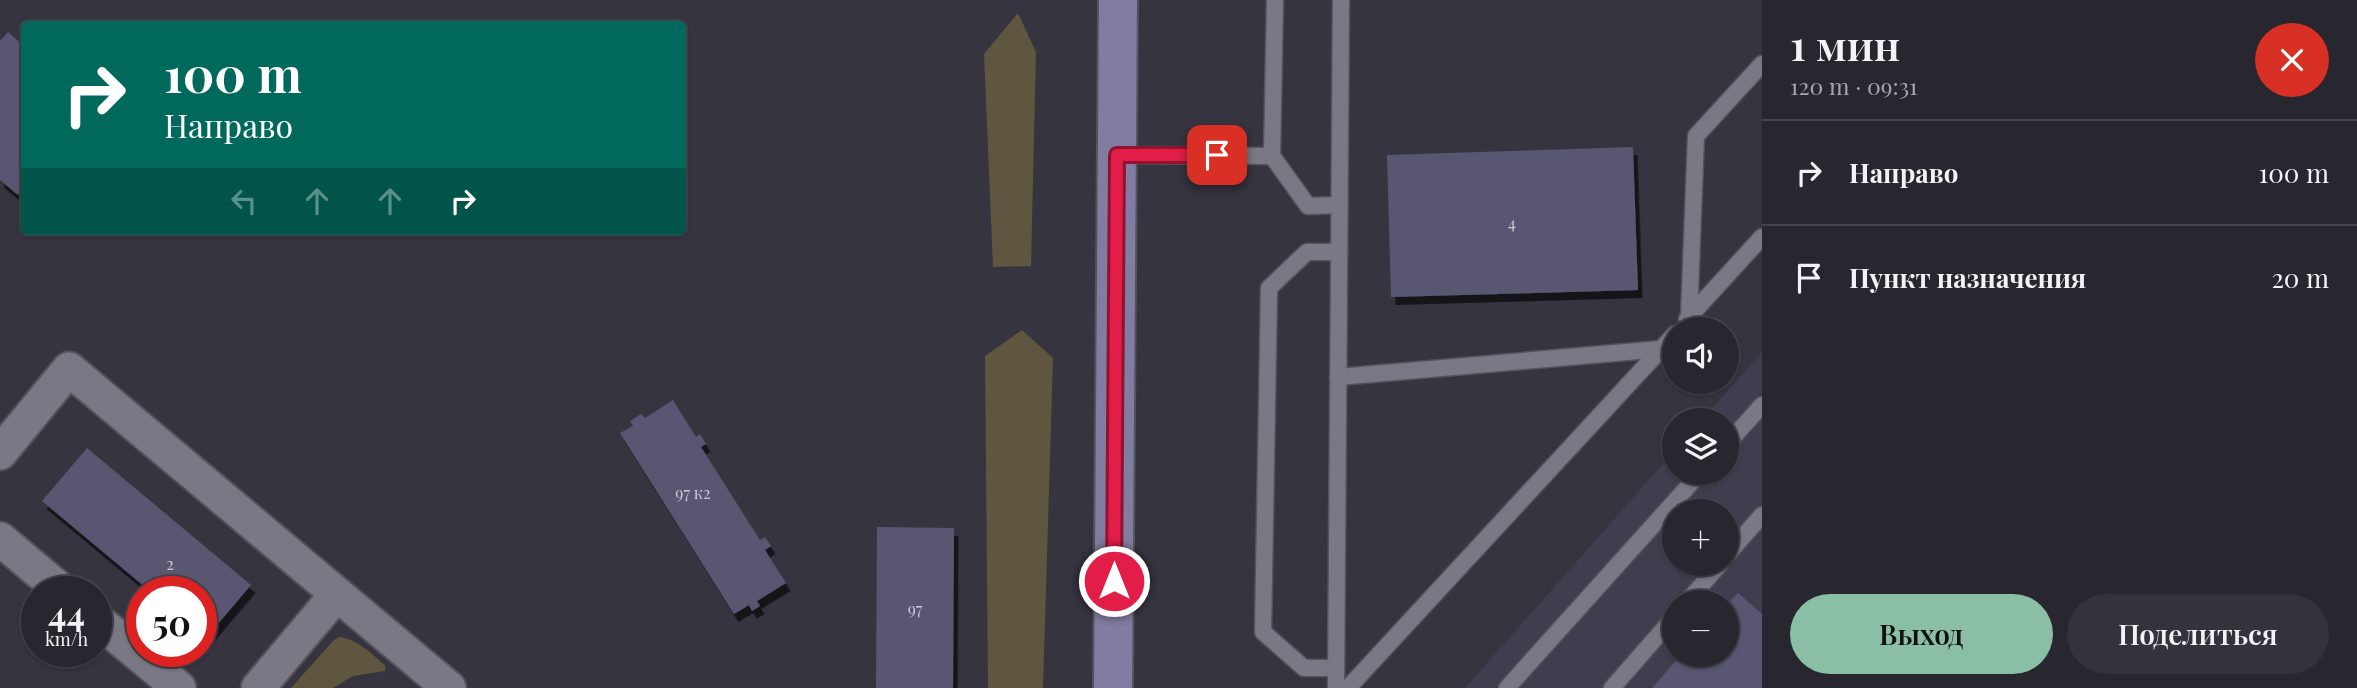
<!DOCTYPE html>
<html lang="ru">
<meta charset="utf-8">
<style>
body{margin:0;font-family:"Playfair Display",serif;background:#34333b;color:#f1f3f6;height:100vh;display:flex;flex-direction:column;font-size:26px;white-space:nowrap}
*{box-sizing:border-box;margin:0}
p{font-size:23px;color:#a5a5aa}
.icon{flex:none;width:38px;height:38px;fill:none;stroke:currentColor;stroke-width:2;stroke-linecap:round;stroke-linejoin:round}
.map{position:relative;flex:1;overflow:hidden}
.panel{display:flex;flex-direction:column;background:#28272f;width:595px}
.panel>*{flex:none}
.guide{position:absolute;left:21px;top:21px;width:665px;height:214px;border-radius:7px;box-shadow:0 2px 5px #0004,0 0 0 2px #44444b;background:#00695c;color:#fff;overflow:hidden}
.fabs{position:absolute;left:1662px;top:317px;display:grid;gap:14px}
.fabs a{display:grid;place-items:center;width:77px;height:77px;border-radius:50%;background:#28272f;box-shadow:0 2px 5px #0004,0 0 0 2px #44444b;font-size:35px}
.speed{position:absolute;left:21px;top:576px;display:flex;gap:14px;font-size:35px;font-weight:700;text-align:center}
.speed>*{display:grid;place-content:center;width:91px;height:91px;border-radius:50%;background:#28272f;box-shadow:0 2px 5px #0004,0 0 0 2px #44444b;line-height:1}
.speed small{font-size:18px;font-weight:400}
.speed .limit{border:10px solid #d22;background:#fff;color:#111}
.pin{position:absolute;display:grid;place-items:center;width:60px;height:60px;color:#fff;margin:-30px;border-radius:14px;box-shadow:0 4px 10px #0006}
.me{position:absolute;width:77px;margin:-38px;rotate:0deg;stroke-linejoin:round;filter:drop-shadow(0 0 5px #0008)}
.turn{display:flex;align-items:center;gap:24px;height:147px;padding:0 28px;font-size:32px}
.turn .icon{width:91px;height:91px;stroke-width:2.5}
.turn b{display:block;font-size:49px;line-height:60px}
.lanes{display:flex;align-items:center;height:66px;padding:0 28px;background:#0003;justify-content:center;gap:35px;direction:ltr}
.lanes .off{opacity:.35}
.round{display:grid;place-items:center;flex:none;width:74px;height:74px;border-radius:37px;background:#34333b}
.overview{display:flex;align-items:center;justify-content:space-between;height:119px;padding:0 28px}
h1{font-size:42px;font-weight:600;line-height:52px}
.button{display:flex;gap:14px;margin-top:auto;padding:14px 28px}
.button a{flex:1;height:80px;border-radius:42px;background:#8abfa5;color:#111;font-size:28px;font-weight:600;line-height:80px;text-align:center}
.button a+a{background:#34333b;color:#f1f3f6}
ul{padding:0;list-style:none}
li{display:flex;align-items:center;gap:21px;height:105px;padding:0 28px;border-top:2px solid #44444b}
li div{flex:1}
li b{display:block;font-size:26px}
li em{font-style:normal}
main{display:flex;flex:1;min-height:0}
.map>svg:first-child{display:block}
.built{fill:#3f3d4e;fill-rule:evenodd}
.green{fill:#5f563f}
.building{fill:#585671;filter:url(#shadow)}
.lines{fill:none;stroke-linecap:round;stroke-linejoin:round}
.lane-casing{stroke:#54535c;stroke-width:19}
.street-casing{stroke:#54535c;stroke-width:37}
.secondary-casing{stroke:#54535c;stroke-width:42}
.lane{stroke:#797884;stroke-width:16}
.street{stroke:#797884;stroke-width:33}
.secondary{stroke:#817ca1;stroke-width:38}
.route-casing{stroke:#92132f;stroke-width:18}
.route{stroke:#e11d48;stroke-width:12}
.labels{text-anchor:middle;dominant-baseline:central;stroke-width:5;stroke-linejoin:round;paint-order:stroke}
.number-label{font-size:16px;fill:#cacad6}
</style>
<main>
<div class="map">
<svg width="1762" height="688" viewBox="0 0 1762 688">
<defs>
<filter id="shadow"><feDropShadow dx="4.5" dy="8" stdDeviation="0" flood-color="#0009"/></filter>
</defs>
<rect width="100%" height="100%" fill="#35343f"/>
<path class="built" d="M1762,352V688H1465L1675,450V472H1727V420H1702ZM1675,511H1727V564H1675ZM1675,602H1727V654H1675Z"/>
<g class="green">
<path d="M1018,13L1036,52L1031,266L993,267L984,54Z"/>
<path d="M1022,330L1053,358L1043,688H988L985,356Z"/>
<path d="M339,637C358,639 371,654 385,665V671L353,676L333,688H291L333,641Z"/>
</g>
<g class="building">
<path d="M8,32L24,46V188L18,195L0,180V41Z"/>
<path d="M1633,147L1638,290L1391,297L1387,155Z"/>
<path d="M673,400L696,437L700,434L706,444L701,447L760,540L765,537L771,546L765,550L786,583L757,601L760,606L752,611L749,605L734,614L620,433L633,426L630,421L641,414L645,418Z"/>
<path d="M87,448L251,585L206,638L201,634V592H151L42,501Z"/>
<path d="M877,527L954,528L953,688H876Z"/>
<path d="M1738,593L1762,614V688H1652L1682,654H1727V604Z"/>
</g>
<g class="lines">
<g class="lane-casing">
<g id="lane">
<path d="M1117,155L1272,156L1275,0"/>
<path d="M1272,156L1308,206L1339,205"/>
<path d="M1689,317L1696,136L1762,64"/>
<path d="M1687,319L1762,237"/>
<path d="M1338,377L1661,349"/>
<path d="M1727,444L1762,405"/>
<path d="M1727,555L1762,515"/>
<path d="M1687,602L1720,564"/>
<path d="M1336,668H1304L1263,632L1269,288L1307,252H1339"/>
<path d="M1336,688L1341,0"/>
<path d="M1348,688L1675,334"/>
<path d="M1507,688L1701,472"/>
<path d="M1612,688L1675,616"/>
</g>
</g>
<g class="street-casing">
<g id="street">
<path d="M0,453L69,369L449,688"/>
<path d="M0,539L63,592"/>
<path d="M96,619L179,688"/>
<path d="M258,688L337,594"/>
</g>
</g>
<g class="secondary-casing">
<path id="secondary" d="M1113,688L1118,0"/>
</g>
<use href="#lane" class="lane"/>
<use href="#street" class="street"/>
<use href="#secondary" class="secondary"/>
</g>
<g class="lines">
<g class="route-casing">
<path id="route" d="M1114,581L1117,155H1217"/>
</g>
<use href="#route" class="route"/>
</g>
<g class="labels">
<g class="number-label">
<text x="1512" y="222">4</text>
<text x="693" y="492">97 к2</text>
<text x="170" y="563">2</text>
<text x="915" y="608">97</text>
</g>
</g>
</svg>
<div class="fabs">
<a><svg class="icon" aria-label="sound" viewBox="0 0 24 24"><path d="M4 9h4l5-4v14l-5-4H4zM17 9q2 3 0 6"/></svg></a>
<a><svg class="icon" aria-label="layers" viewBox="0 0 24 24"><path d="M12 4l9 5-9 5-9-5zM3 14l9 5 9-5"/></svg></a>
<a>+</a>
<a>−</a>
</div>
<div class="speed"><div>44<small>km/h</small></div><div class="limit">50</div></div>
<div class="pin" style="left:1217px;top:155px;background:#d93025"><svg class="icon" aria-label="arrive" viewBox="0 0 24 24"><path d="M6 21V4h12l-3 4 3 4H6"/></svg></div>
<svg class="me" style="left:1114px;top:581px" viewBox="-20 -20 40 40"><circle r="17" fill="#e11d48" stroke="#fff" stroke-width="3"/><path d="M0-11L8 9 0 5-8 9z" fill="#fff"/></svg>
<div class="guide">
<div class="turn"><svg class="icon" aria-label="right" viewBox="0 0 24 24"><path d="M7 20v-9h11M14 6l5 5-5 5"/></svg><div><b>100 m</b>Направо</div></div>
<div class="lanes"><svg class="icon off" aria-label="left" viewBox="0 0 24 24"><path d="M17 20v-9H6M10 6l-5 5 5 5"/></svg><svg class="icon off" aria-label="ahead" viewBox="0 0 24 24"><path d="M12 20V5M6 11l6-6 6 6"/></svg><svg class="icon off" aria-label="ahead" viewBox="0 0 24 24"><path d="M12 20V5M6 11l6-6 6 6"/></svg><svg class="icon" aria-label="right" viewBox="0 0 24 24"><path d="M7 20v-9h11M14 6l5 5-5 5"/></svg></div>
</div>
</div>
<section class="panel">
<div class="overview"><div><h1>1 мин</h1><p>120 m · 09:31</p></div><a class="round" style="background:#d93025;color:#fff"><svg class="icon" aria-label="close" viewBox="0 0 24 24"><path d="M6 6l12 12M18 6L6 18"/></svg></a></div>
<ul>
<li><svg class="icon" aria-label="right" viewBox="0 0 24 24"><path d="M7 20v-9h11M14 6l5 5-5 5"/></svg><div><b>Направо</b></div><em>100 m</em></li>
<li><svg class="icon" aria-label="arrive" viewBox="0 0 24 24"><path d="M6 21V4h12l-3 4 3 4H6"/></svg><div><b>Пункт назначения</b></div><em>20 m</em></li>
</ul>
<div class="button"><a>Выход</a><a>Поделиться</a></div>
</section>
</main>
